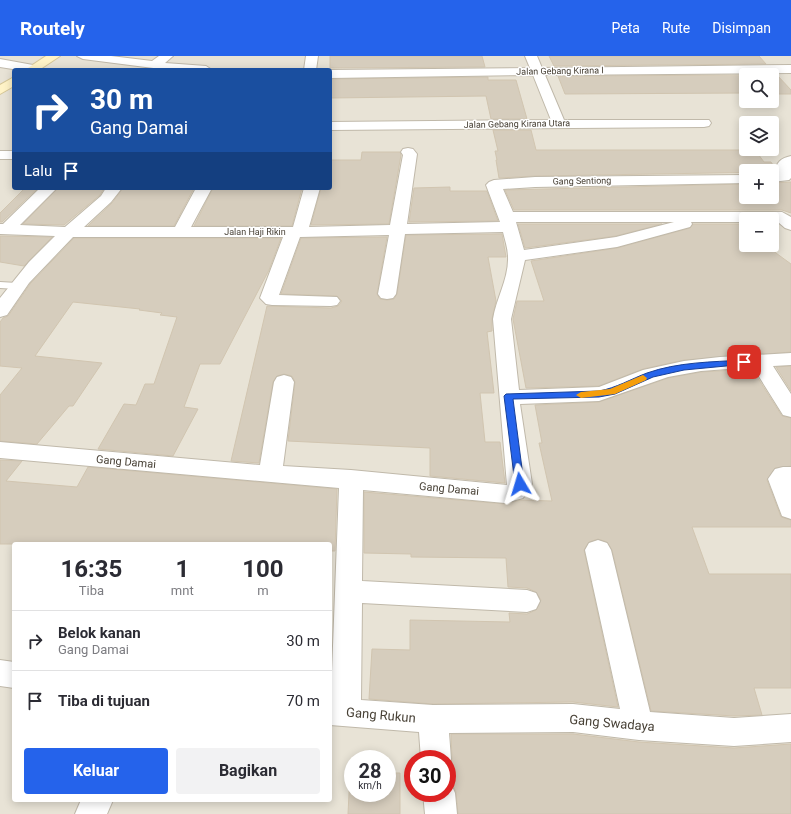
<!DOCTYPE html>
<html lang="id">
<meta charset="utf-8">
<style>
body{margin:0;font-family:Roboto,sans-serif;background:#f2f2f3;color:#2b2b33;height:100vh;display:flex;flex-direction:column;font-size:15px;white-space:nowrap}
*{box-sizing:border-box;margin:0}
p{font-size:13px;color:#7c7c81}
.icon{flex:none;width:22px;height:22px;fill:none;stroke:currentColor;stroke-width:2;stroke-linecap:round;stroke-linejoin:round}
.map{position:relative;flex:1;overflow:hidden}
.side{position:absolute;left:12px;top:486px;width:320px;height:260px;display:flex;flex-direction:column;background:#fff;border-radius:4px;box-shadow:0 2px 10px #0003}
.side>*{flex:none}
.top-card{position:absolute;left:12px;top:12px;width:320px;height:122px;border-radius:4px;box-shadow:0 2px 10px #0003;background:#1a4fa0;color:#fff;overflow:hidden}
.fabs{position:absolute;left:739px;top:12px;display:grid;gap:8px}
.fabs a{display:grid;place-items:center;width:40px;height:40px;border-radius:4px;background:#fff;box-shadow:0 2px 10px #0003;font-size:20px}
.speed{position:absolute;left:344px;top:694px;display:flex;gap:8px;font-size:20px;font-weight:700;text-align:center}
.speed>*{display:grid;place-content:center;width:52px;height:52px;border-radius:50%;background:#fff;box-shadow:0 2px 10px #0003;line-height:1}
.speed small{font-size:10px;font-weight:400}
.speed .limit{border:6px solid #d22;background:#fff;color:#111}
.pin{position:absolute;display:grid;place-items:center;width:34px;height:34px;color:#fff;margin:-17px;border-radius:8px;box-shadow:0 2px 6px #0006}
.me{position:absolute;width:44px;margin:-22px;rotate:353deg;stroke-linejoin:round;filter:drop-shadow(0 0 3px #0008)}
.turn{display:flex;align-items:center;gap:14px;height:84px;padding:0 12px;font-size:18px}
.turn .icon{width:52px;height:52px;stroke-width:2.5}
.turn b{display:block;font-size:28px;line-height:34px}
.then{display:flex;align-items:center;height:38px;padding:0 12px;background:#0003;gap:8px;font-size:15px}
.eta{display:flex;justify-content:space-evenly;align-items:center;height:68px;text-align:center}
.eta b{font-size:24px;font-weight:700;line-height:28px}
.action{display:flex;gap:8px;margin-top:auto;padding:8px 12px}
.action a{flex:1;height:46px;border-radius:4px;background:#2563eb;color:#fff;font-size:16px;font-weight:700;line-height:46px;text-align:center}
.action a+a{background:#f2f2f3;color:#2b2b33}
ul{padding:0;list-style:none}
li{display:flex;align-items:center;gap:12px;height:60px;padding:0 12px;border-top:1px solid #e1e1e2}
li div{flex:1}
li b{display:block;font-size:15px}
li em{font-style:normal}
header{display:flex;align-items:center;gap:24px;box-sizing:border-box;height:56px;padding:0 20px;background:#2563eb;color:#fff}
header strong{font-size:19px}
nav{display:flex;gap:22px;margin-inline-start:auto;font-size:14px}
.map>svg:first-child{display:block}
.residential{fill:#e8e3d6;fill-rule:evenodd}
.building{fill:#d6cdbd;stroke:#d1c5b0}
.lines{fill:none;stroke-linecap:round;stroke-linejoin:round}
.lane-casing{stroke:#c0b9aa;stroke-width:2}
.street-casing{stroke:#c0b9aa;stroke-width:2}
.secondary-casing{stroke:#d5c697;stroke-width:2}
.lane{fill:#fff;fill-rule:evenodd}
.street{fill:#fff;fill-rule:evenodd}
.secondary{fill:#fff3c7;fill-rule:evenodd}
.route{fill:#2563eb;stroke:#184099}
.slow{fill:#f59e0b}
.labels{text-anchor:middle;dominant-baseline:central;stroke-width:3;stroke-linejoin:round;paint-order:stroke}
.far-street-label{font-size:9px;fill:#484136;stroke:#fff}
.street-label{font-size:11px;fill:#484136;stroke:#fff}
.near-street-label{font-size:13px;fill:#484136;stroke:#fff}
</style>
<header>
<strong>Routely</strong>
<nav><a>Peta</a><a>Rute</a><a>Disimpan</a></nav>
</header>
<div class="map">
<svg width="791" height="758" viewBox="0 0 791 758">
<rect width="100%" height="100%" fill="#f4f1e8"/>
<path class="residential" d="M0,0H791V758H0ZM14,14H330V132H14ZM746,19H772V45H746ZM746,67H772V93H746ZM746,115H772V141H746ZM746,163H772V189H746ZM14,488H330V744H14ZM353,703H387V737H353ZM413,703H447V737H413Z"/>
<g class="building">
<path d="M330,0H482L485,11L330,12Z"/>
<path d="M549,0H759L766,8L554,10Z"/>
<path d="M746,19V37L565,38L558,20L777,19L791,34V38H772V19Z"/>
<path d="M488,21V24H516L527,63H491L486,40L330,42V23Z"/>
<path d="M493,74H531L536,94H755L764,106H771L775,112L774,116L535,120L499,122L496,104H497L495,95H498Z"/>
<path d="M362,96H400L401,99L389,168L311,169L321,132H330V104H361Z"/>
<path d="M791,126V157L782,154H514L505,134L746,128V141H772V127Z"/>
<path d="M450,131V135H487L498,165L409,166L414,132Z"/>
<path d="M25,132H38L2,166H0V157Z"/>
<path d="M58,132H104L100,139L64,169L23,168Z"/>
<path d="M123,132H194L174,170H88L112,147Z"/>
<path d="M213,132H302L292,170H194Z"/>
<path d="M518,168H662L616,180L525,192Z"/>
<path d="M693,168H746V189H765L791,208V296L684,304L643,313L599,330L526,332L513,263L517,245H544L531,205L617,192L690,172Z"/>
<path d="M502,178L506,201H488L496,245L492,263V275L487,276L494,337H480L485,386H500L505,427L430,420V392L288,385L295,326L292,320L284,318L277,320L273,326L259,407L231,405L267,250L331,252L338,250L342,245L337,240L281,238L301,182L387,181L377,238L380,243L387,244L394,243L397,238L406,179Z"/>
<path d="M0,180L52,181L24,210L0,206Z"/>
<path d="M74,182H281L269,214L220,308H200L184,351L198,353L173,400L98,393L124,348L136,349L145,328H154L177,261L160,259L162,257L139,254L140,253L73,246L35,300L102,307L73,350H69L37,388L0,385V339L22,312L0,310V266L3,262L8,260L30,228Z"/>
<path d="M791,310V335L776,311Z"/>
<path d="M752,313L782,360L791,362V410L775,412L767,424L781,461L791,464V471H692L709,518H791V632H754L762,659L734,660L651,655L612,494L607,486L598,483L589,486L584,494L618,651L573,646L433,648L369,643L372,593L410,594V564L510,566L509,557L527,558L536,554L541,544L536,536L527,532L508,531L506,502L411,501V498L364,497V436L505,448L521,444L552,445L539,387H542L535,349L599,346L668,322L701,316Z"/>
<path d="M0,404L22,405L6,425L77,431L88,411L337,433L335,495H330V488H0Z"/>
<path d="M451,678H573L639,686L734,692L791,688V758H458L456,736L451,725L447,723V715L452,703Z"/>
<path d="M350,717H353V737H387V717H400V758H348Z"/>
</g>
<g class="lines">
<g class="lane-casing">
<path id="lane" d="M0,226L17,227L22,230L17,233L0,232Z"/>
</g>
<g class="street-casing">
<g id="street">
<path d="M77,0H111L152,5L159,0H173L165,7L206,10L212,14H169L83,3Z"/>
<path d="M306,0H318L316,14H304Z"/>
<path d="M525,0H537L542,12L791,9V17L545,19L564,64H709L711,67L709,70L704,71L330,74V66L551,64L533,19L330,22V14L530,12Z"/>
<path d="M0,3L33,9L39,13L19,14L0,11Z"/>
<path d="M408,92L413,93L417,98L407,168L500,166L486,129L489,126L494,124L535,121L746,119V127L535,131L503,133L513,156H782L791,161V174L785,172L778,166H772V163H746V166H691L692,168L690,171L617,191L525,204L511,263L519,334L599,331L643,314L684,305L720,301L791,297V309L773,310L791,338V361L783,359L753,311L701,315L668,321L599,345L520,348L532,428L523,442L505,447L363,434L362,525L527,534L536,537L540,545L536,553L527,556L362,547L361,644L433,649L573,648L620,653L585,494L589,487L598,484L607,487L611,494L650,656L734,662L791,658V686L734,690L639,684L573,676L449,677L451,703L447,714V703H421L419,676L330,669L339,432L0,402V386L260,409L274,326L277,321L284,319L291,321L294,326L283,410L351,414L507,429L493,263C496,243 509,222 508,201C508,193 505,184 503,176L405,178L396,238L393,242L387,243L381,242L378,238L389,179L300,181L279,239L337,241L340,245L337,249L331,250L272,249L266,248L260,242L283,181H73L29,227L7,259L0,261V242L29,206L55,180L0,178V168H3L40,132H57L20,169L65,171L101,140L106,132H122L111,146L84,171H175L196,132H212L191,171H293L304,132H320L309,171L390,169L403,99L401,96L403,93ZM516,166H674L616,181L524,194Z"/>
<rect x="0" y="95" width="14" height="8"/>
<path d="M791,100V122L789,124L772,126V118L776,117C775,107 781,102 791,100Z"/>
<path d="M783,411H791V463L782,460L768,423L775,413Z"/>
<path d="M0,604L14,606V632L0,630Z"/>
<path d="M447,724L450,726L455,737L457,758H425L423,737H447Z"/>
<path d="M81,744H113L107,758H75Z"/>
</g>
</g>
<g class="secondary-casing">
<g id="secondary">
<path d="M46,0H60L39,14H25Z"/>
<path d="M14,21V30L0,38V29Z"/>
</g>
</g>
<use href="#lane" class="lane"/>
<use href="#street" class="street"/>
<use href="#secondary" class="secondary"/>
</g>
<path class="route" d="M744,304H747V308L684,314L653,321L615,338L599,341L513,343L524,428L520,431L515,428L504,340L506,338L599,335C616,332 631,323 647,317C678,306 712,306 744,304Z"/>
<path class="slow" d="M643,319L647,322L646,324L615,338L581,342L576,339L581,336L610,333Z"/>
<g class="labels">
<g class="far-street-label">
<text transform="translate(560 15) rotate(-1)">Jalan Gebang Kirana I</text>
<text transform="translate(517 68) rotate(-1)">Jalan Gebang Kirana Utara</text>
<text transform="translate(582 125) rotate(-1)">Gang Sentiong</text>
<text x="255" y="176">Jalan Haji Rikin</text>
</g>
<g class="street-label">
<text transform="translate(126 406) rotate(5)">Gang Damai</text>
<text transform="translate(449 433) rotate(5)">Gang Damai</text>
</g>
<g class="near-street-label">
<text transform="translate(381 659) rotate(5)">Gang Rukun</text>
<text transform="translate(612 667) rotate(5)">Gang Swadaya</text>
</g>
</g>
</svg>
<div class="fabs">
<a><svg class="icon" aria-label="search" viewBox="0 0 24 24"><circle cx="10" cy="10" r="6"/><path d="M15 15l6 6"/></svg></a>
<a><svg class="icon" aria-label="layers" viewBox="0 0 24 24"><path d="M12 4l9 5-9 5-9-5zM3 14l9 5 9-5"/></svg></a>
<a>+</a>
<a>−</a>
</div>
<div class="speed"><div>28<small>km/h</small></div><div class="limit">30</div></div>
<div class="pin" style="left:744px;top:306px;background:#d93025"><svg class="icon" aria-label="arrive" viewBox="0 0 24 24"><path d="M6 21V4h12l-3 4 3 4H6"/></svg></div>
<svg class="me" style="left:520px;top:428px" viewBox="-20 -20 40 40"><path d="M0-17L14 15 0 8-14 15z" fill="#2563eb" stroke="#fff" stroke-width="4"/></svg>
<div class="top-card">
<div class="turn"><svg class="icon" aria-label="right" viewBox="0 0 24 24"><path d="M7 20v-9h11M14 6l5 5-5 5"/></svg><div><b>30 m</b>Gang Damai</div></div>
<div class="then">Lalu<svg class="icon" aria-label="arrive" viewBox="0 0 24 24"><path d="M6 21V4h12l-3 4 3 4H6"/></svg></div>
</div>
<section class="side">
<div class="eta">
<div><b>16:35</b><p>Tiba</p></div>
<div><b>1</b><p>mnt</p></div>
<div><b>100</b><p>m</p></div>
</div>
<ul>
<li><svg class="icon" aria-label="right" viewBox="0 0 24 24"><path d="M7 20v-9h11M14 6l5 5-5 5"/></svg><div><b>Belok kanan</b><p>Gang Damai</p></div><em>30 m</em></li>
<li><svg class="icon" aria-label="arrive" viewBox="0 0 24 24"><path d="M6 21V4h12l-3 4 3 4H6"/></svg><div><b>Tiba di tujuan</b></div><em>70 m</em></li>
</ul>
<div class="action"><a>Keluar</a><a>Bagikan</a></div>
</section>
</div>
